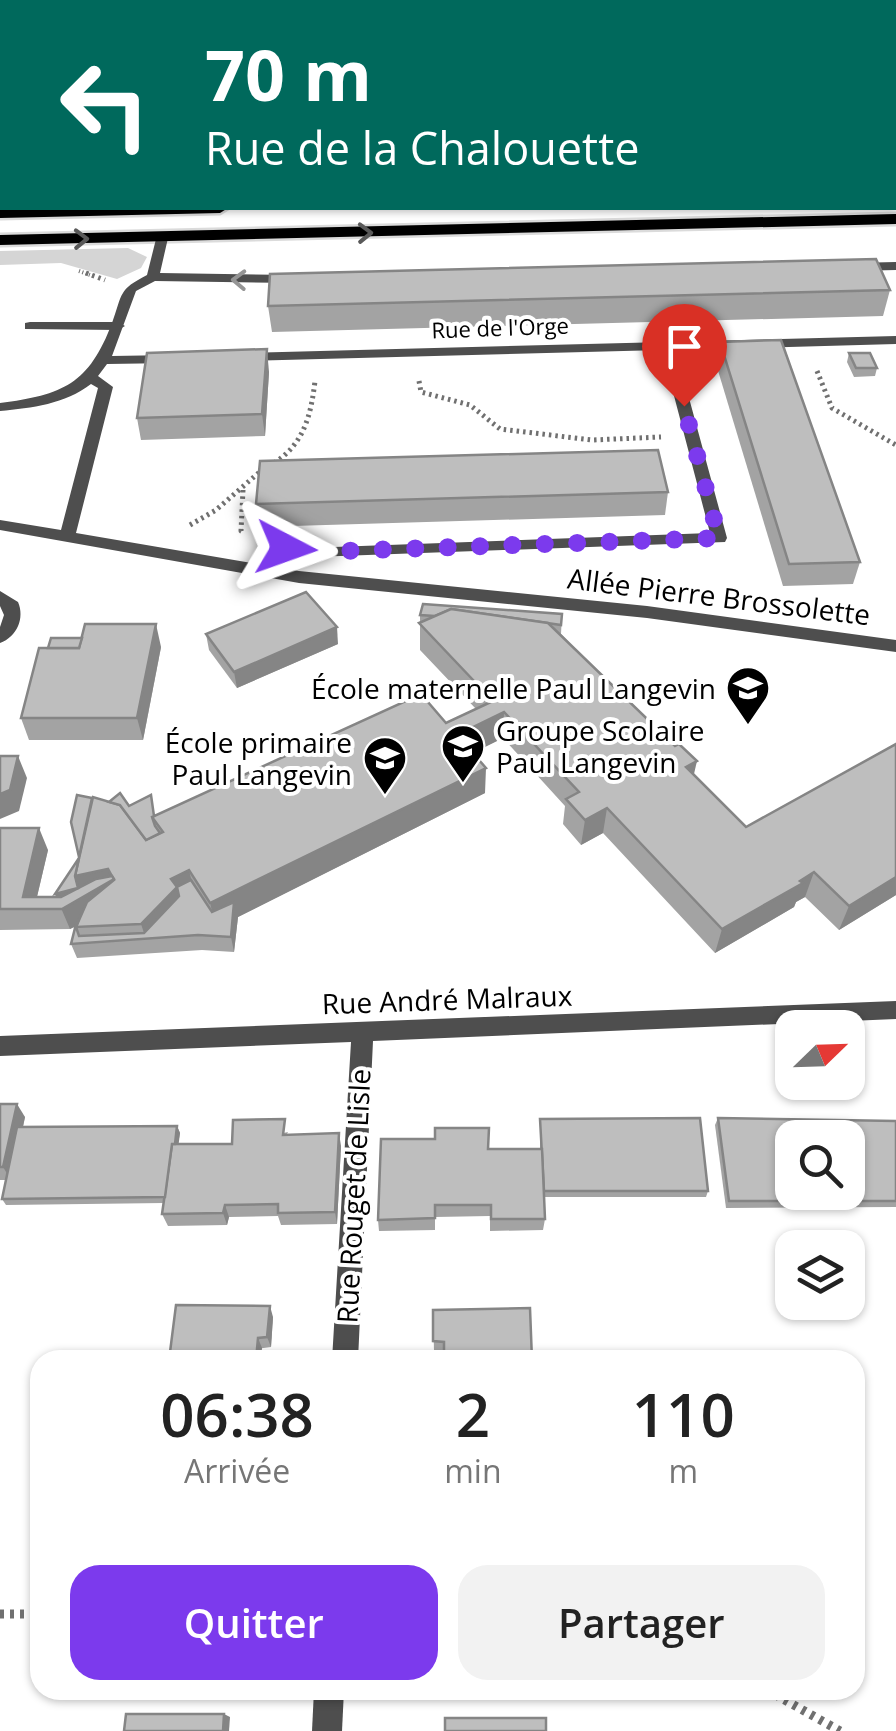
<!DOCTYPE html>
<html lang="fr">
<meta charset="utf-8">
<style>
body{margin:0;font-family:"Open Sans",sans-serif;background:#f2f2f2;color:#222;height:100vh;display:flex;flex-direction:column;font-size:38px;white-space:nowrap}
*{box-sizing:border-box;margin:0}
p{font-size:32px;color:#767676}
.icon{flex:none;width:55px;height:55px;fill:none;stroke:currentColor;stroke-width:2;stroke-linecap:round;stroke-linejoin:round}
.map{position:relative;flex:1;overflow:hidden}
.details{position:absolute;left:30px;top:1350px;width:835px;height:350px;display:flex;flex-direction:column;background:#fff;border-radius:30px;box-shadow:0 2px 8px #0004}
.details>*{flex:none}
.top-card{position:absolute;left:0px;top:0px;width:898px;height:210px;box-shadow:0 2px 8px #0004;background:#00695c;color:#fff;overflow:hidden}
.needle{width:65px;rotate:67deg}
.tools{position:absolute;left:775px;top:1010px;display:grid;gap:20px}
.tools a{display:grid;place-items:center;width:90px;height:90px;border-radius:20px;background:#fff;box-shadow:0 2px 8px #0004;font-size:50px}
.pin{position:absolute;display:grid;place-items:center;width:85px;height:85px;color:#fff;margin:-102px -42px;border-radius:50% 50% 50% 0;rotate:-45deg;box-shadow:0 0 10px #0007}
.pin .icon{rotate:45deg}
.me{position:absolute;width:110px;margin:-55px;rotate:94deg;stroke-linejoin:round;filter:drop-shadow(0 0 8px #0008)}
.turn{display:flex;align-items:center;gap:35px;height:210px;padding:0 40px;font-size:45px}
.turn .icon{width:130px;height:130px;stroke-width:2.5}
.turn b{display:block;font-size:70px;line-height:85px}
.eta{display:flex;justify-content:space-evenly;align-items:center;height:170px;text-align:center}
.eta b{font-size:60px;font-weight:600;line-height:70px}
.action{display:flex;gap:20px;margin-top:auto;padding:20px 40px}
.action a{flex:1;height:115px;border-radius:30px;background:#7c3aed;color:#fff;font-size:40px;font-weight:600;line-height:115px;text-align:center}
.action a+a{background:#f2f2f2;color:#222}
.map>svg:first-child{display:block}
.green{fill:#d5d5d5}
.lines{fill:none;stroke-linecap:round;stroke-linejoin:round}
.primary-casing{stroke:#dbdbdb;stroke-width:5}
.path-far2{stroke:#707070;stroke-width:4;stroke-dasharray:1 2.5;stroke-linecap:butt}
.path-far1{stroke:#707070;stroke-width:5;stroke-dasharray:2.5 4;stroke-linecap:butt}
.path{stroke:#707070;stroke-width:9;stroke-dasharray:4 6;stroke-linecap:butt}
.lane{fill:#4e4e4e;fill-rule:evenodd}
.street{fill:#4e4e4e;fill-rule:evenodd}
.primary{fill:#000;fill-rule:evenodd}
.wall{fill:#a3a3a3}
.shaded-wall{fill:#858585}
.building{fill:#bebebe;stroke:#858585;stroke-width:2.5;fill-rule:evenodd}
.oneway{stroke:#595959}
.oneway2{stroke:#959595}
.route{stroke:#7c3aed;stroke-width:18;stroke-dasharray:0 32.4}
.labels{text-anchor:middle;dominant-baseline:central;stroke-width:8;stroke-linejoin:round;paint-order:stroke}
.far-street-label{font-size:22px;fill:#000;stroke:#fff}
.street-label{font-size:28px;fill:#000;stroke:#fff}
.poi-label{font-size:28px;fill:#000;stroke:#fff;text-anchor:end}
</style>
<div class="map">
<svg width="896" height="1731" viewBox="0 0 896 1731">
<rect width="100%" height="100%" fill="#fff"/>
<g class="green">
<path d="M0,0H196L2,2L0,184Z"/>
<path d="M128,248L147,257L141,268L117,279L61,263L0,265V251Z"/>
</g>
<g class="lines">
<g class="primary-casing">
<g id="primary">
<rect x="895" y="183" width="1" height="10"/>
<path d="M0,208H228L220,213L0,218Z"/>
<path d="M896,214V224L0,245V235Z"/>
</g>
</g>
<g class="path-far2">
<path d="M369,2L373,0"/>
<path d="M79,271L93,276"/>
</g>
<g class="path-far1">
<path d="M86,273L105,280"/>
<path d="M817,371L832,408L896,445"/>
<path d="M419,381L421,392L470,405L500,429L592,440L661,437"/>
<path d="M274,463C304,444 311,415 315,381"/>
<path d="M243,490L241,531L245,533"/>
<path d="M190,525L216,510L263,469"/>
</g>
<g class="path">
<path d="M0,1614H40"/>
<path d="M767,1690L840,1731"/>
</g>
<g class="lane">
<rect x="895" y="172" width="1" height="8"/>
<rect x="0" y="191" width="2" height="8"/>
<path d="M30,322H118L125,326L118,330L25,329V323Z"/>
<path d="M0,591L18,602C25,618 17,637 0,643V627L4,615L0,606Z"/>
</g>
<g class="street">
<path d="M800,0H810L811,2H801Z"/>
<path d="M870,0H880L881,2H871Z"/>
<rect x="895" y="30" width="1" height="8"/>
<rect x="895" y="65" width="1" height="6"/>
<path d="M0,204L2,208H9L0,212Z"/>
<path d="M157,235L168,238L160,273L294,275L301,279L294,283L155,281L136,291L112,356L173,355L180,359L173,363L107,364L98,376L113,387L76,533L299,571L647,606L896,640V652L647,618L299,583L0,530V520L61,530L98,388L91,384C65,404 32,408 0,411V403C63,395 89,384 112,323C123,293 118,290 147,275Z"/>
<path d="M896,262V270L853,271L846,267L853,263Z"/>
<path d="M896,336V344L676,350L727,538L725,542L313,557L305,552L307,548L710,533L662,350L242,361L235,357L242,353Z"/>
<path d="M896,1001V1019L373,1041L358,1360H332L351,1042L0,1056V1036Z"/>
<path d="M314,1690H344L342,1731H312Z"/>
</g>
<use href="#primary" class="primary"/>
</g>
<g class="wall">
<path d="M506,0H581L580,2H506Z"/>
<path d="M600,0H787L788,2H600Z"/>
<path d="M890,290L883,316L272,332L268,306Z"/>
<path d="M720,342L860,562L853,584L783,586L716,364Z"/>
<path d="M849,353L877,368L875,376L854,377L847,362Z"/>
<path d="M269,372L265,436L141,440L137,418Z"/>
<path d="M668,492L665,515L259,527L256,504Z"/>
<path d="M562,614L561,634L694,775L746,827L896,895L839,930L805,897L796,902L794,907L715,953L603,833L581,845L563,824L565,806L503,738L473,753L485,793L238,917L234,952L202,950L77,958L71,944L75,927L70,929L0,930V828L48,850L37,897H56L55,894L129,806L156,815L446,723L476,709L420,650V615Z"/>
<path d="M206,634L338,644L237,688L209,650Z"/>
<path d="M161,647L143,740H29L21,718Z"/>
<path d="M0,1104L25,1117L23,1127L177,1126L180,1133L178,1144H232L288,1132L287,1134L341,1146L337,1224L281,1225L278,1216L229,1217L227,1225L168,1226L162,1214L164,1203L6,1205L2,1199L6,1180H0Z"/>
<path d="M718,1118L896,1121V1207L726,1208L715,1125Z"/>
<path d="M540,1119L708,1191L706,1197H544L545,1219L543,1230L490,1231V1216L435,1217V1230L379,1231L378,1220L488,1149H540Z"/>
<path d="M530,1308L444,1352L434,1351L433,1310Z"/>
<path d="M273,1317L271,1347L169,1360Z"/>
</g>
<g class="shaded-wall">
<path d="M267,349L269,372L265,436L262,414Z"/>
<path d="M156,624L161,647L143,740L137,718Z"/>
<path d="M337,627L338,644L237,688L234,672Z"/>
<path d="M504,712L503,738L456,761L457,735Z"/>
<path d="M18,756L27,778L19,811L0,819V794Z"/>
<path d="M697,761L691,787L686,767Z"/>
<path d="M486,768L485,793L238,917L234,952L231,937L216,927L210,903Z"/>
<path d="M607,808L603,833L581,845L585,820Z"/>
<path d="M39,828L48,850L34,909L23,897Z"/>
<path d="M108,869L112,880L121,874L86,920L70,929L55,894L75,876Z"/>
<path d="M189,870L195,895L146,939L141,924L171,879Z"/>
<path d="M814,872L805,897L796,902L794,907L715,953L722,929Z"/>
<path d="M896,877V895L839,930L849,906Z"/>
<path d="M17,1104L25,1117L11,1180L3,1167Z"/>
<path d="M177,1126L180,1133L171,1203L168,1197Z"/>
<path d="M339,1133L341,1146L337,1224L335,1212Z"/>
<path d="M225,1205L229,1217L227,1225L223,1213Z"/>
<path d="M270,1306L273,1317L271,1347L267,1337Z"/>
<path d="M258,1338L262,1348L261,1360H256Z"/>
<path d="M224,1714L230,1717L229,1731H223Z"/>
</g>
<g class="building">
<path d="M273,0H330L329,2H272Z"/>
<path d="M716,0H780L782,2H718Z"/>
<path d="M876,259L890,290L268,306L270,274Z"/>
<path d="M781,340L860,562L789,564L720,342Z"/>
<path d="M267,349L262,414L137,418L147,353Z"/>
<path d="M849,353H870L877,368H856Z"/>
<path d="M658,450L668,492L256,504L260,461Z"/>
<path d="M306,592L337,627L234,672L206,634Z"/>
<path d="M423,604L562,614L561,625L451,609L435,616L420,615Z"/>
<path d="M451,609L548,623L675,746L679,744L697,761L686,767L746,827L896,744V877L849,906L814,872L800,881L803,883L722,929L607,808L585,820L566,799L579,792L504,712L457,735L486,768L210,903L189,870L171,879L177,887L141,924L76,927L87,902L114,880L108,869L75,876L93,797L120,805L146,840L163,832L152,817L421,694L446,723L493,701L419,623Z"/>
<path d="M85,624H156L137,718H21L39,648H79Z"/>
<path d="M51,638H82L79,648H48Z"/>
<path d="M0,756H18L10,790L0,794Z"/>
<path d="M120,793L129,806L151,795L154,816L152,817L155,826L160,833L146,840L120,805L109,802Z"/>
<path d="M77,795L92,798L79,857L71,822Z"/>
<path d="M0,828H39L23,897H61L96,879L112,876L114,879L62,909H0Z"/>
<path d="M79,858L75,876L78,888L55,894Z"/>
<path d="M191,880L212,912L234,902L231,937L198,935L71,944L76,924L79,919L76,927L79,936L144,933L179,896L177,887Z"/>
<path d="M0,1104H17L3,1167H0Z"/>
<path d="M700,1118L708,1191H544L540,1119Z"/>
<path d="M718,1118L896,1121V1201H729ZM792,1138H848V1192H792Z"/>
<path d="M285,1119L283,1135L339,1133L335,1212L278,1213V1204L225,1205L223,1213L162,1214L172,1144H232L233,1120Z"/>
<path d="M177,1126L175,1144H172L165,1197L2,1199L17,1127Z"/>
<path d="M435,1128H489L488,1149H542L545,1219H491V1205H435V1218L378,1220L381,1139H435Z"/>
<path d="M176,1305L270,1306L267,1337L258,1338L256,1360H169Z"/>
<path d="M530,1308L532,1360H444V1342L433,1341V1310Z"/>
<path d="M126,1714H224L223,1731H124Z"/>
<rect x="445" y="1718" width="101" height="13"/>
</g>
<defs><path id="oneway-chevron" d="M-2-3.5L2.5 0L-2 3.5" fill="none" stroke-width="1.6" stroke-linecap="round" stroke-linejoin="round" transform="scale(2.5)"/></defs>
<g class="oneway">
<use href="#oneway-chevron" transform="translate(365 233) rotate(-1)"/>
<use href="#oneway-chevron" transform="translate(81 239) rotate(-1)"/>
</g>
<use class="oneway2" href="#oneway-chevron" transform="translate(239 280) rotate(-178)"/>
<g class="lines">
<path class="route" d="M286,548L313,552L719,538L684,406"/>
</g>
<defs>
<g id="school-pin" transform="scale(2.25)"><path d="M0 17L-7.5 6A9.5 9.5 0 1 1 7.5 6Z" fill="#000" stroke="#fff"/><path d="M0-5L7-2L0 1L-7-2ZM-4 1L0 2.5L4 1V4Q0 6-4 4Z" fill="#fff"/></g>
</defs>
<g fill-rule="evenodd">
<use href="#school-pin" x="748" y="688"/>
<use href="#school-pin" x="463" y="746"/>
<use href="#school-pin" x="385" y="758"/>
</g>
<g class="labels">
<g class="far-street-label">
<text transform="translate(500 327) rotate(-2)">Rue de l'Orge</text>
</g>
<g class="street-label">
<text transform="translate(719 596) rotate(7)">Allée Pierre Brossolette</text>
<text transform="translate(447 999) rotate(-2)">Rue André Malraux</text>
<text transform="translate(353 1196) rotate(-87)">Rue Rouget de Lisle</text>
</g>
<g class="poi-label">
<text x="716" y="688">École maternelle Paul Langevin</text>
<text x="496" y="730" text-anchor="start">Groupe Scolaire<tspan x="496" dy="32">Paul Langevin</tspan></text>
<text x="352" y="742">École primaire<tspan x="352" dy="32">Paul Langevin</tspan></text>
</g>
</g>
</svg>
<div class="tools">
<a><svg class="needle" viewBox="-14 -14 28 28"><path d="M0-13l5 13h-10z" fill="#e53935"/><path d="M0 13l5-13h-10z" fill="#767676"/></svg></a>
<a><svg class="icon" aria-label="search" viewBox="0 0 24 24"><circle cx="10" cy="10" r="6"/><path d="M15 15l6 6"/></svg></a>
<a><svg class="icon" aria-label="layers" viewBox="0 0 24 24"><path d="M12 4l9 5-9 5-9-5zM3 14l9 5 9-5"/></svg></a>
</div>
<div class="pin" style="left:684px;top:406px;background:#d93025"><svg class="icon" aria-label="arrive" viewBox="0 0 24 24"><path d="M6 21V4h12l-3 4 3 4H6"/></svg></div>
<svg class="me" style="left:286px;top:548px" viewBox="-20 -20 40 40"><path d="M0-17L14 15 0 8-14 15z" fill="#7c3aed" stroke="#fff" stroke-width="4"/></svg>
<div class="top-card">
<div class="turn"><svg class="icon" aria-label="left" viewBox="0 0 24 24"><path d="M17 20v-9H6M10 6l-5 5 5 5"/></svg><div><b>70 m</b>Rue de la Chalouette</div></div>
</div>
<section class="details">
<div class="eta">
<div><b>06:38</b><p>Arrivée</p></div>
<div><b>2</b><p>min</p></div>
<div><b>110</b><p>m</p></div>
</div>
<div class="action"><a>Quitter</a><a>Partager</a></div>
</section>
</div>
